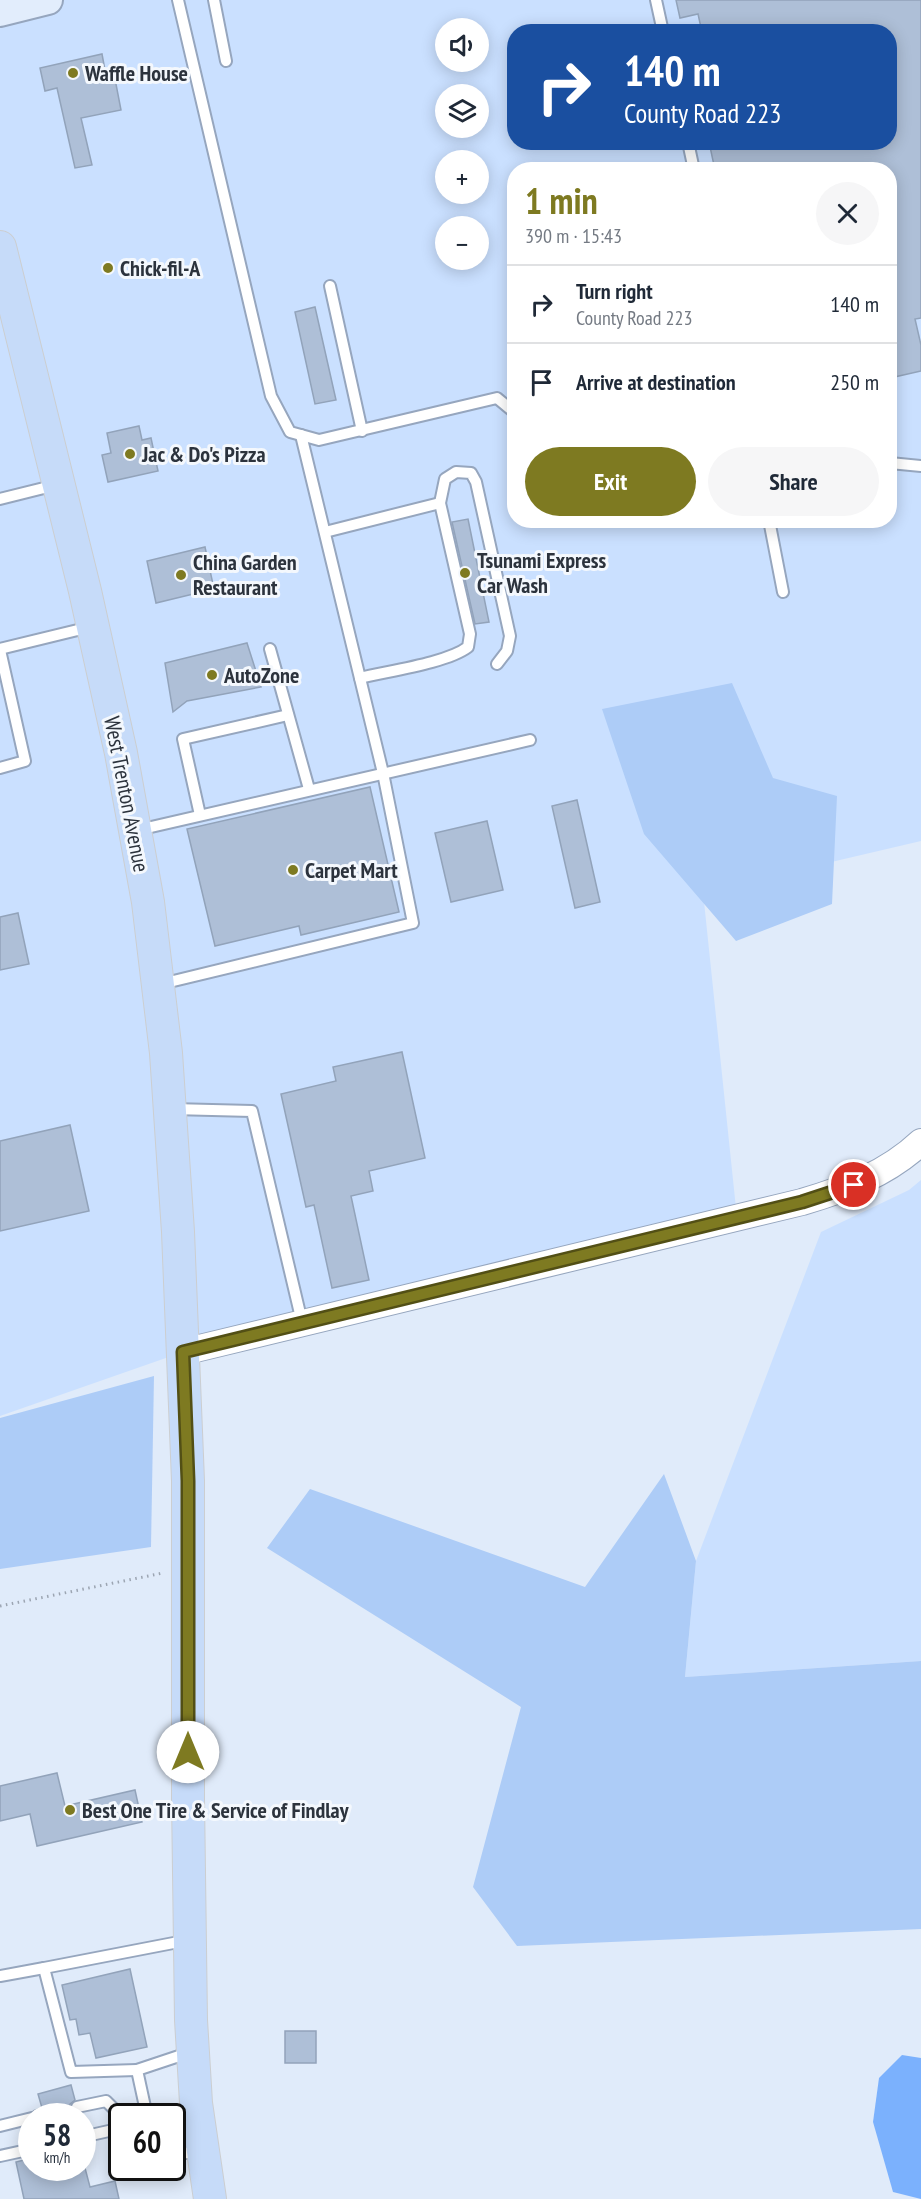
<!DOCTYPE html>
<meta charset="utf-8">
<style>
body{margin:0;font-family:"PT Sans Narrow",sans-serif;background:#f6f6f7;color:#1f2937;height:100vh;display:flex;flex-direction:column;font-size:22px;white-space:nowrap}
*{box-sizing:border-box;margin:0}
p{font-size:20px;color:#747a83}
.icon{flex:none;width:33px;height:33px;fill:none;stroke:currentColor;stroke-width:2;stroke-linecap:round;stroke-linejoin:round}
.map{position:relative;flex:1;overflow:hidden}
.panel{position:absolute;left:507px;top:162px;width:390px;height:366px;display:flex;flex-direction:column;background:#fff;border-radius:24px;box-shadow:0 3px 15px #0003}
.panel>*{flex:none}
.guide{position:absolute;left:507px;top:24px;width:390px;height:126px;border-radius:24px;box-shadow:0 3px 15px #0003;background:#1a4fa0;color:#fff;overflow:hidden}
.buttons{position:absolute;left:435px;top:18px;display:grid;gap:12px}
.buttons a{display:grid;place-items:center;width:54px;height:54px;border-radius:50%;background:#fff;box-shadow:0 3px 15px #0003;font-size:30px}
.speed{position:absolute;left:18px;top:2103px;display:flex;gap:12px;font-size:30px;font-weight:700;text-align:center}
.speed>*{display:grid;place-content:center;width:78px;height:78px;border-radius:50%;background:#fff;box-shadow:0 3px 15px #0003;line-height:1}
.speed small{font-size:15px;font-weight:400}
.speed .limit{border:3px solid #111;border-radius:9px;background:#fff;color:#111}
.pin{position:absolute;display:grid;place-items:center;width:51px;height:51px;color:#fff;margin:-26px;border:3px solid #fff;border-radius:50%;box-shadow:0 2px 6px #0007}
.me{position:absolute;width:66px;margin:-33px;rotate:0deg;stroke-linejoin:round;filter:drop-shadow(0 0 4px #0008)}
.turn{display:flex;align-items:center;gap:21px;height:126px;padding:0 18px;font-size:27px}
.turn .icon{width:78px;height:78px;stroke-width:2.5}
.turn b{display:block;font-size:42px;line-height:51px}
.round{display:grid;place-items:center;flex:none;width:63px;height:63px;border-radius:32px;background:#f6f6f7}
.summary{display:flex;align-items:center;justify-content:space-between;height:102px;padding:0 18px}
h1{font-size:36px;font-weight:700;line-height:45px;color:#7e7a21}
.primary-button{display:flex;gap:12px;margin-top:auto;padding:12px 18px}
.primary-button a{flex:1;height:69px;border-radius:36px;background:#7e7a21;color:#fff;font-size:24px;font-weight:700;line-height:69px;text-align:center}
.primary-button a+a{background:#f6f6f7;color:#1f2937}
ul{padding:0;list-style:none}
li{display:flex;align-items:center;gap:18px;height:78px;padding:0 18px;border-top:2px solid #e0e1e3}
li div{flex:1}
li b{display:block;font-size:22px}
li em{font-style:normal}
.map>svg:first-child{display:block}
.built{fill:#cae0ff;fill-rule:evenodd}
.green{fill:#adccf7}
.water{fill:#7bb1fd}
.building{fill:#aebfd7;stroke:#92a3ba;stroke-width:1.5}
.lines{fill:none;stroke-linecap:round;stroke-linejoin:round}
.service-casing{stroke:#96a6be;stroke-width:14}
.tertiary-casing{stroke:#96a6be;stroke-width:28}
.secondary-casing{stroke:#96a6be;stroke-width:32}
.primary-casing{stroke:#ccced0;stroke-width:34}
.path{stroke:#9ca5b2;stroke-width:3;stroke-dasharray:1.5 4.5;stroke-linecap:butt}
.service{stroke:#fff;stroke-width:10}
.tertiary{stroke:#fff;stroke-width:26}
.secondary{stroke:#e2edfc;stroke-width:28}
.primary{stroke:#c6dbf9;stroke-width:32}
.route-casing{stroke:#524f15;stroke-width:15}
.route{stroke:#7e7a21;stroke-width:10}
.poi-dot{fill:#7e7a21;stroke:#f4f8fd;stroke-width:2}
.labels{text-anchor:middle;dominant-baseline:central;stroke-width:6;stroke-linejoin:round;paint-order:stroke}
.poi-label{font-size:22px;font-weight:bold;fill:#2c333d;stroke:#f4f8fd;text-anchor:start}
.street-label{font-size:22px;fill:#2c333d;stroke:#f4f8fd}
</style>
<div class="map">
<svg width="921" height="2199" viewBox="0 0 921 2199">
<rect width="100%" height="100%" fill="#e0ebfa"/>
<g class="built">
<path d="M0,0H921V841L703,892L737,1218L183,1352L0,1416ZM446,28H478V62H446ZM514,32H890V142H514ZM446,94H478V128H446ZM446,160H478V194H446ZM514,170H890V520H514ZM446,226H478V260H446Z"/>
<path d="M921,1180V1661L685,1677L696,1561L821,1232L909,1190Z"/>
</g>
<g class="green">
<path d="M732,683L773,778L837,796L832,904L736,941L644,834L602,709Z"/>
<path d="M154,1376L151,1547L0,1569V1418Z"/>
<path d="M664,1474L696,1561L685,1677L921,1661V1929L517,1946L473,1887L521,1707L267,1548L310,1489L585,1587Z"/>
</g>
<path class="water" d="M902,2055L921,2058V2199L893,2192L873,2122L879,2078Z"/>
<g class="building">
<path d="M676,0H921V318L915,319L921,345V371L890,378V170H715L709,142H890V32H702L698,14L680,18Z"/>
<path d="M102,54L107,81L115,79L121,110L81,118L92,165L75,168L57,88L45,91L40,68Z"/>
<path d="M315,307L336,400L315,404L295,312Z"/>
<path d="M139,426L142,440L151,438L158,471L108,482L102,455L111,453L107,433Z"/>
<path d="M468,519L489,622L475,624L452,522Z"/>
<path d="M205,547L214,589L156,603L147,561Z"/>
<path d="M247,643L261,687L187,701L173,712L165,663Z"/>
<path d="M370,787L399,912L301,935L299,926L215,946L187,829Z"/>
<path d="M577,800L600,902L575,908L552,806Z"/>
<path d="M487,821L503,890L451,902L435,833Z"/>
<path d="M18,913L29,964L0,970V917Z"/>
<path d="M402,1052L425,1158L369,1171L373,1191L351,1196L369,1280L332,1288L314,1205L306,1207L281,1094L336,1081L333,1067Z"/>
<path d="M70,1125L89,1211L0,1231V1141Z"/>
<path d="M57,1773L65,1806L135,1790L142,1822L37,1846L30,1814L0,1821V1786Z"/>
<path d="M130,1969L147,2047L96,2058L90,2033L79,2035L76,2019L70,2020L62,1985Z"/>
<rect x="285" y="2031" width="31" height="32"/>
<path d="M71,2085L75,2100L70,2104V2109L79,2116H51L49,2110L42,2108L38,2094Z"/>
<path d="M32,2158V2168H85L90,2187L115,2181L119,2199H24L16,2162Z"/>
</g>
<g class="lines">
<g class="service-casing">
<g id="service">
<path d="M178,0L271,396L290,432L319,440L497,398L514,412"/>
<path d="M214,0L226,61"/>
<path d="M656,0L663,32"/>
<path d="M688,142L694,170"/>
<path d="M330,286L362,431"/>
<path d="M890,463L921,466"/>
<path d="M0,499L56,485"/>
<path d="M769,520L783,592"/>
<path d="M325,532L440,503"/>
<path d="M0,649L90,627"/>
<path d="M270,649L309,789"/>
<path d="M0,650L25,761L0,768"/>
<path d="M360,678C388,671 447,663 468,647L470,634L440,503L445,479L456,472L471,473L476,482L510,636L507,651L497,664"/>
<path d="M200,815L183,739L288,715"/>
<path d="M138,830L530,740"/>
<path d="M161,984L413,923L383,773L301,435"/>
<path d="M172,1109L252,1111L302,1322"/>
<path d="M0,1976L44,1968"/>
<path d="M137,2070L71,2072L44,1968L189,1940"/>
<path d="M77,2107L106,2101L122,2117"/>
<path d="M37,2116L44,2115"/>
<path d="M147,2116L137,2070L191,2052"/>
<path d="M0,2126L32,2118"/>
<path d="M82,2137L122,2128"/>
<path d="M0,2156L32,2149"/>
<path d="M172,2156L200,2150"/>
</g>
</g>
<g class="tertiary-casing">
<path id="tertiary" d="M183,1352L802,1202C846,1189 887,1174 921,1142"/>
</g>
<g class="secondary-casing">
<path id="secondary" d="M0,12L48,0"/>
</g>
<g class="primary-casing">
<path id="primary" d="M0,247L85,591L121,753L148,902L166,1053L178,1232L188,1481V1799L191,2020L196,2103L210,2199"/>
</g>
<path class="path" d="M0,1606L163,1573"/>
<use href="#service" class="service"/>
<use href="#tertiary" class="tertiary"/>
<use href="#secondary" class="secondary"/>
<use href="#primary" class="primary"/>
</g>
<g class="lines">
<g class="route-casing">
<path id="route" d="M188,1752V1481L183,1352L802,1202L854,1185"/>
</g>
<use href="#route" class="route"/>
</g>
<g class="poi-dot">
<circle cx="73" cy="73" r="6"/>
<circle cx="108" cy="268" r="6"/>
<circle cx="130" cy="454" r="6"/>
<circle cx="465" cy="573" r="6"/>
<circle cx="181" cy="575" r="6"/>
<circle cx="212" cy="675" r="6"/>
<circle cx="293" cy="870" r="6"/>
<circle cx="70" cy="1810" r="6"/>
</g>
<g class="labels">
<g class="poi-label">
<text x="85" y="73">Waffle House</text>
<text x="120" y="268">Chick-fil-A</text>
<text x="142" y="454">Jac &amp; Do's Pizza</text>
<text x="477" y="560">Tsunami Express<tspan x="477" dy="25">Car Wash</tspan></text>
<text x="193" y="562">China Garden<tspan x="193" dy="25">Restaurant</tspan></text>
<text x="224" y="675">AutoZone</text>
<text x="305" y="870">Carpet Mart</text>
<text x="82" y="1810">Best One Tire &amp; Service of Findlay</text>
</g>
<g class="street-label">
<text transform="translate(127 794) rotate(79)">West Trenton Avenue</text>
</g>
</g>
</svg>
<div class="buttons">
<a><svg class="icon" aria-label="sound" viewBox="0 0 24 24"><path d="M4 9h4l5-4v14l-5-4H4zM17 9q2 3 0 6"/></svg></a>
<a><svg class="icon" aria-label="layers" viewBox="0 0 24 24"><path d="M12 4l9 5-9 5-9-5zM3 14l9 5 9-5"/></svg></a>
<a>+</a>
<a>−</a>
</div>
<div class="speed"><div>58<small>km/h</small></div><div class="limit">60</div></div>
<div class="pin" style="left:854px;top:1185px;background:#d93025"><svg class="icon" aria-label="arrive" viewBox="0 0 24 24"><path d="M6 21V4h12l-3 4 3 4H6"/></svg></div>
<svg class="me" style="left:188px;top:1752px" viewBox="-20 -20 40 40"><circle r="19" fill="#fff"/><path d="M0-13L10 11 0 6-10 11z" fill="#7e7a21"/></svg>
<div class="guide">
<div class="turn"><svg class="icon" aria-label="right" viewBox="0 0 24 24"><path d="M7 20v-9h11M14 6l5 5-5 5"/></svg><div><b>140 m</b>County Road 223</div></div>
</div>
<section class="panel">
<div class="summary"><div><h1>1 min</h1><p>390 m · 15:43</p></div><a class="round"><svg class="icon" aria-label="close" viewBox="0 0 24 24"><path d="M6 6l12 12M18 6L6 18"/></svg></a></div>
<ul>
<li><svg class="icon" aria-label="right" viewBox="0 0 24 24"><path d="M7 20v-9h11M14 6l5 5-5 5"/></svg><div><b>Turn right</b><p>County Road 223</p></div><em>140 m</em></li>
<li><svg class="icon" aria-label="arrive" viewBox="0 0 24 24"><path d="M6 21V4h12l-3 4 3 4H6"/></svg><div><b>Arrive at destination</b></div><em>250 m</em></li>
</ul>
<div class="primary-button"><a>Exit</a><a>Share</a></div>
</section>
</div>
